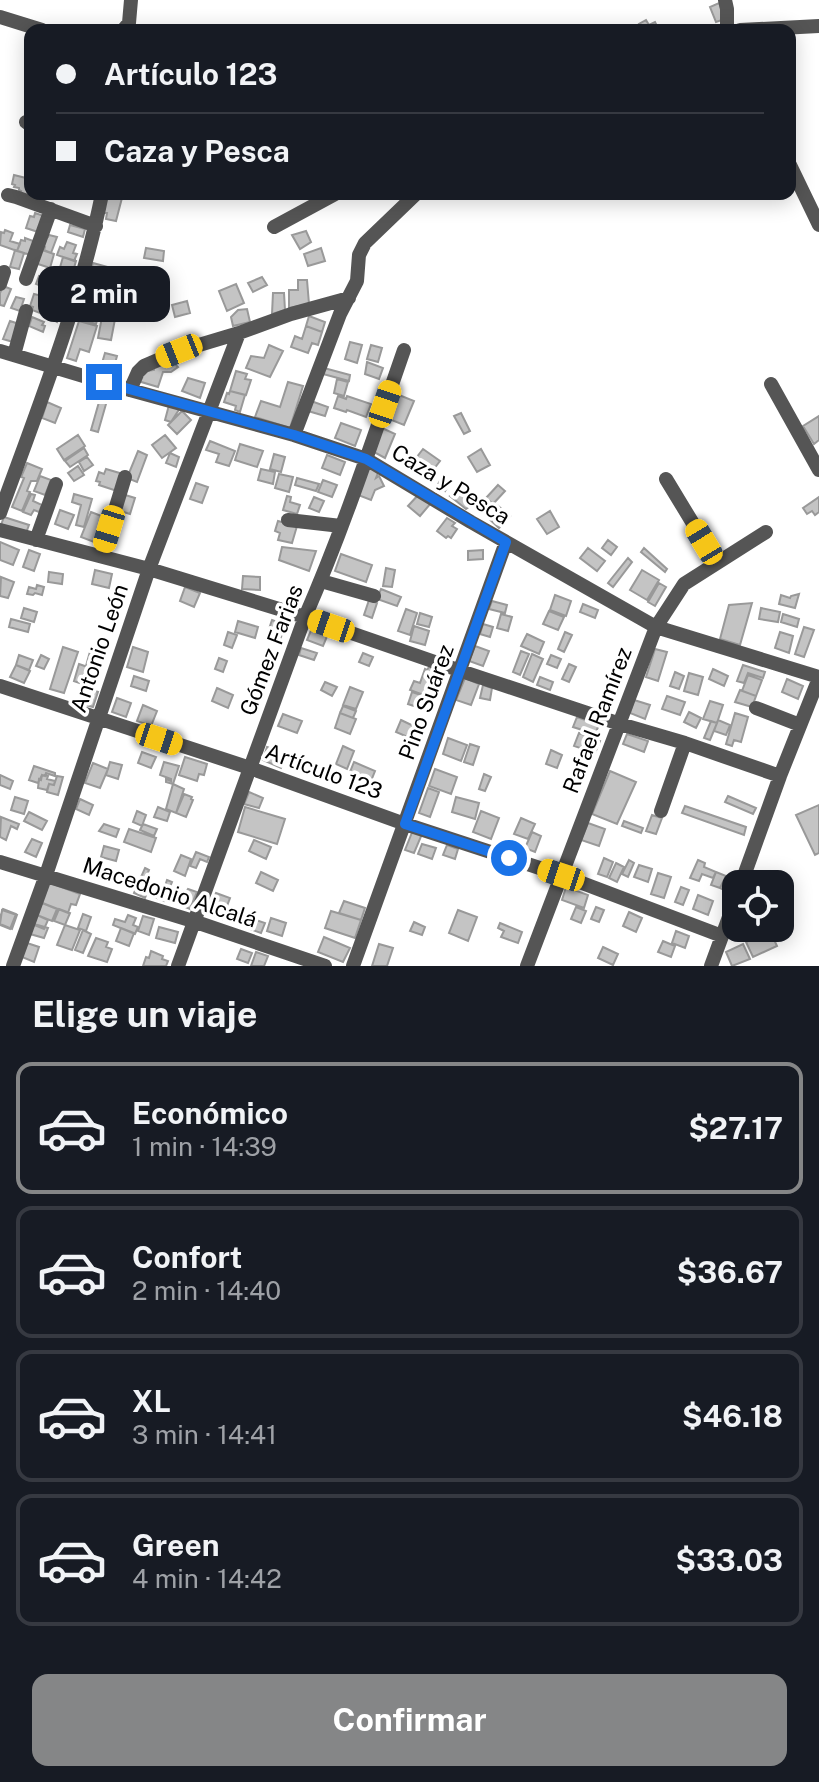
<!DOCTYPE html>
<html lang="es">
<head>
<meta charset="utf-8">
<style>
	:root { --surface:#171b24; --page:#20242c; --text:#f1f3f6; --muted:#9ea1a6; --line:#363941; --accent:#858687 }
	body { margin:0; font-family:"Public Sans",sans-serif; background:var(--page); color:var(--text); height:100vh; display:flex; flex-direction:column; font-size:30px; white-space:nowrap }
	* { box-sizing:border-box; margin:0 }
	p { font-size:26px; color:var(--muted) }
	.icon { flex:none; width:44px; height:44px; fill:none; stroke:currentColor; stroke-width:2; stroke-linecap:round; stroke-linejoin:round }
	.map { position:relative; height:966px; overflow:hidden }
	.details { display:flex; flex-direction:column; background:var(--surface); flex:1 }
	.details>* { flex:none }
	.top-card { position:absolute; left:24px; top:24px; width:772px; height:176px; border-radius:16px; box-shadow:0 4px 20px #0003; display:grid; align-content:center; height:176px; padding:0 32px; background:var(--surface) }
	.fabs { position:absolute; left:722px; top:870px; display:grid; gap:16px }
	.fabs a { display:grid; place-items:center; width:72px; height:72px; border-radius:16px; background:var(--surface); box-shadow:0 4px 20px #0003; font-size:40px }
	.end { position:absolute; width:36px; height:36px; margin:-18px; border:10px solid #1a73e8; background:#fff; box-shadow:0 0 0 4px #fff }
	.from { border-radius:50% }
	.bubble { position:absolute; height:56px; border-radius:16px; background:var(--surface); box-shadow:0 4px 20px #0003; font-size:26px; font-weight:700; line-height:56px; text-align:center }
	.car { position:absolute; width:24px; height:48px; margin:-24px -12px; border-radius:10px; box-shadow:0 0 6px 2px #0007; background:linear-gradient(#f5c518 24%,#345 0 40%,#f5c518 0 76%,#345 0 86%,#f5c518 0) }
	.top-card b { display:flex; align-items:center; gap:28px; height:76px; font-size:30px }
	.top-card b+b { border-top:2px solid var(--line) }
	.top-card i { width:20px; height:20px; background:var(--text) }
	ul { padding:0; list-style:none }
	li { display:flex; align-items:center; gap:24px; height:132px; margin:0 16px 12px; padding:0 16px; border:4px solid var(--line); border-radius:16px }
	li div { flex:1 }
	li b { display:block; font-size:30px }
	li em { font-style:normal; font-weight:700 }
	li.on { border-color:var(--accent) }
	li>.icon { width:72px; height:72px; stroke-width:1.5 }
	h2 { padding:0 32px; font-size:36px; line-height:96px }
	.button { display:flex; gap:16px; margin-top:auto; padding:16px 32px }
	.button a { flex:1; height:92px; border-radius:16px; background:var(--accent); color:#fff; font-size:32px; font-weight:700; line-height:92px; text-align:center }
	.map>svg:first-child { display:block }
	.building { fill:#c4c4c4; stroke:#999; stroke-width:2 }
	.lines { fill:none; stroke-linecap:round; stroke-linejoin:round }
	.minor { stroke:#555; stroke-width:14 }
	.route { stroke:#1a73e8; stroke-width:10 }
	.labels { text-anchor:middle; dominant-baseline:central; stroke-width:7; stroke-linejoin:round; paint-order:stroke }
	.street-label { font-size:22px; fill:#000; stroke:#fff }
</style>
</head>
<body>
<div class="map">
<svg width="819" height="966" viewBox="0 0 819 966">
	<rect width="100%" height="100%" fill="#fff"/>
	<path class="building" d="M719,3L725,19L716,22L710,7Z
		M646,20L649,25L655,22L659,30H642L639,24Z
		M14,175L30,179L28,189H30V194H34V197L20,193L21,191L19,190V188L14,187L15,185L12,184Z
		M105,194H123L116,221L106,219L107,213H104Z
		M35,213L44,216L38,232L26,228L30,216L34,217Z
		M70,225L85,229L83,237L68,232Z
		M5,230L13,233L10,241L20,244L17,251L0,245L1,232L4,233Z
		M306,231L311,242L300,249L292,235Z
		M49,235L57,237L51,253L44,250L45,247L43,246L45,237H48Z
		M25,238L36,242L31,255L17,251L21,240L25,241Z
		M67,242L76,245L73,253L77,254L74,261L57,255L60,247L64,249Z
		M146,248L164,251L163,261L144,258Z
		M321,248L325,261L308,266L304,254Z
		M39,249L54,254L50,268L35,263Z
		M15,250L24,253L19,269L10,267Z
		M63,257L76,261L72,275L59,271Z
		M93,263L111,268L109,274L98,271L95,281L88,279Z
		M39,276L55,282L52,290L36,284Z
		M262,277L267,285L253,292L248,283Z
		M298,280H307L309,304L289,308V290H298Z
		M89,281L105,286L102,297L86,292Z
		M55,282L70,288L66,299L53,294L54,290H52Z
		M236,284L244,303L227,311L219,291Z
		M3,286L11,289L4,306L0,305V293Z
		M273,293H284L285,310L272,314Z
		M34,294L46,297L40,313L32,310L33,307L30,306Z
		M85,294L103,299L96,324L78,319Z
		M58,296L66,299L61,311L43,304L46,297L56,301Z
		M16,297L24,299L20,311L11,308Z
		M187,301L190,313L175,317L172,305Z
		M49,306L61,311L57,322L46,315Z
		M247,309L250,322L233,326L231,317L238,310Z
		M309,316L325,322L322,332L306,326Z
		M32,317L44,322L42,325L45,326L43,332L29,326Z
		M102,317L115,319L111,340L98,338Z
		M10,321L19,324L13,342L3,339Z
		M79,321L97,326L89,352L80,349L76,361L67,358Z
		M306,326L322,332L318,345L312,343L308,353L291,347L295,336L302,339Z
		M350,342L362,345L357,363L345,359Z
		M269,345L283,351L270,377L246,368L251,356L264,358Z
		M371,345L382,348L378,362L367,359Z
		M105,353L117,356L114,367L102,363Z
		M170,359L178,367L171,372H163L158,387L138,381L142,372L154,370V366Z
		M367,362L383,368L379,379L365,374Z
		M324,368L350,375L349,381L323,374Z
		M236,371L247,374L245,379L251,380L246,395L230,391Z
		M188,378L205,383L200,398L182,391Z
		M337,379L348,382L344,396L334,393Z
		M288,382L303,386L290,428L255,417L261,401L280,407Z
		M103,388L110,390L98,432L91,430Z
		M230,391L245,395L240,412L235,410L236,406L224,402L227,393L229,394Z
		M394,393L414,401L404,425L389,419L394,406L390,404Z
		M338,396L346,399L347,396L371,404L366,417L347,410L346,412L334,408Z
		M311,401L328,407L325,416L308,411Z
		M47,402L61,408L55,423L42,418Z
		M169,405L180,408L171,422L165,420Z
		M182,411L191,420L177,434L168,425Z
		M461,413L470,431L464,434L454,416Z
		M819,416V440L814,444L803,426Z
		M341,423L361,430L355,446L335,438Z
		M382,428L395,434L385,458L374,452Z
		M78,435L85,446L64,460L57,449Z
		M165,435L176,448L162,458L152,445Z
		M210,441L235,451L229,466L216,462L219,454L206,450Z
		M240,444L263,451L257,467L235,460Z
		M84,448L88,455L70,467L65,461Z
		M423,449L440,461L430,474L413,462Z
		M481,449L490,465L477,472L468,457Z
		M138,451L147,455L137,482L127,478Z
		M170,453L179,457L176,467L166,463Z
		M274,454L285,457L281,472L270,469Z
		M327,455L345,462L340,475L322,468Z
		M87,457L93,465L84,471L79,462Z
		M27,463L42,469L37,481H31L27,491L30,492L22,511L12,507L24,478L21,477Z
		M78,466L84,475L74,481L68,473Z
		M369,467L379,470L376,478L379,476L384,486L375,490L371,500L358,495Z
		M106,469L123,474L117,491L99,485L100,482L96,481L99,472L104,474Z
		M261,469L275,472L273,484L258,480Z
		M279,474L293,477L289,492L275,488Z
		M40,476L51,480L45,495L34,491Z
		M443,476L451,481L445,491L437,486Z
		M297,478L319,484L316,491L295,485Z
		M323,480L337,485L332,497L318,492Z
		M196,483L208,487L202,503L190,499Z
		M465,485L478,500L466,509L450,496Z
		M498,485L505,491L493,504L486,498Z
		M420,493L431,503L420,516L408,506Z
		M31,494L35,495L33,501L42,505L39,512L34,510L31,515L23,512Z
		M74,494L92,499L84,527L76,525L81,505L72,502Z
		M122,494L135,498L130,514L117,510Z
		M287,496L291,497L290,502L300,505L297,514L283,510Z
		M314,497L324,501L319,512L309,508Z
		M819,497V512L815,515L812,511L807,514L803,508Z
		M497,505L510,516L499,528L486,516Z
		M60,510L74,515L68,529L55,524Z
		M550,511L559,527L547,534L537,519Z
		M91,512L104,517L94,542L81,537Z
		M4,517L29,525L26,533L1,525Z
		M447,518L455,523L452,526L457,529L451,538L448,536L446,538L437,531Z
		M278,521L297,526L292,543L278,540L280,533L275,531Z
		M608,540L617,547L611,555L602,548Z
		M0,542L19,550L13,565L0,560Z
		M282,547L316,551L309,571L279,560Z
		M588,548L605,561L597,571L580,558Z
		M644,548L667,569L665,572L641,552Z
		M29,550L40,554L34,571L23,567Z
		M483,550V559L468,560V551Z
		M341,554L372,565L366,582L335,571Z
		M628,558L632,562L613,587L608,583Z
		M386,568L395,570L392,587L383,586Z
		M95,570L112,574L109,588L92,584Z
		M642,570L659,580L647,600L630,590Z
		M49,572L63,574L62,584L48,582Z
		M243,576L260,577V590L242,589Z
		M1,577L14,582L8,598L0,596Z
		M659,583L666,587L655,606L648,602Z
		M37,585L44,587L42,595L35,593L33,595L27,594L29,587L36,589Z
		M185,587L200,593L194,607L180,601Z
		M381,589L401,597L397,606L377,599Z
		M799,594L795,608L779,604L781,595L790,598L791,596Z
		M555,595L571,601L566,616L550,610Z
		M369,600L377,603L372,618L364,615Z
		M492,601L507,605L505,613L489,609Z
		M752,603L740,645L720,639L729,605Z
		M583,604L598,610L595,618L580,612Z
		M24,608L37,612L34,622L21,618Z
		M761,608L780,612L778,622L759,619Z
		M406,609L417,613L410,635L398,631Z
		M549,611L564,617L558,630L543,624Z
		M420,613L432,617L429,627L417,624Z
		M501,614L512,617L508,631L497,628Z
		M783,614L799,619L797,627L781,622Z
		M11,619L30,624L28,632L9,627Z
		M272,620L285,625L279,643L266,638Z
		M238,621L258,627L255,638L235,632Z
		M483,624L493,627L490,637L480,634Z
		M414,626L429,631L425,645L410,641Z
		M804,627L814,630L804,657L795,654Z
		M312,628L328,634L323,646L307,640Z
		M228,632L237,635L232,648L224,645Z
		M565,632L572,635L564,652L558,649Z
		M780,632L793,636L789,653L775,648Z
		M527,634L544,642L539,654L521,646Z
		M475,646L489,651L483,666L469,661Z
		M63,647L78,652L64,693L50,689Z
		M133,647L148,652L143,672L127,667Z
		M91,648L100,651L96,668L86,666Z
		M301,648L317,653L314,660L299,655Z
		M655,649L667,652L658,681L646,677Z
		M521,651L529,654L520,675L513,672Z
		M363,653L373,657L369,666L359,662Z
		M532,654L543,659L533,682L523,677Z
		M19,655L33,660L29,670L16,665Z
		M41,655L49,659L44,669L36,666Z
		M551,655L561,659L557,668L547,664Z
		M219,658L227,661L223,672L215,669Z
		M79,664L99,671L94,688L74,681Z
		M569,664L576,667L569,682L562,679Z
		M16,665L30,671L24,683L10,677Z
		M743,665L765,672L763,678L748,673L744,683L737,681Z
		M429,667L435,669L433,674L440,676L432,698L410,690L414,681L420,683L425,669L427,670Z
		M713,669L728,676L724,686L709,679Z
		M675,672L684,676L679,689L670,686Z
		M689,673L703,677L698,695L684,691Z
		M748,675L762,680L756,696L742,691Z
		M134,676L149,681L146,691L131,686Z
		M540,677L553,682L550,690L537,685Z
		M465,678L479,684L471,705L456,700Z
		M787,679L803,686L798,699L782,692Z
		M325,682L337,687L332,696L321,690Z
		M483,685L492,688L490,700L480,698Z
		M83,687L98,692L93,707L78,703Z
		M350,687L363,692L356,709L343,705Z
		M217,688L233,695L228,708L212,701Z
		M740,690L756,696L752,707L735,702Z
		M412,692L433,699L429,711L408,704Z
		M667,696L685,702L680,715L662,709Z
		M117,698L131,703L126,717L112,712Z
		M634,700L650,705L645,719L630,713Z
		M710,701L723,705L717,723L703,719Z
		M143,705L157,711L151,726L137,721Z
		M343,706L356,711L353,718L340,713Z
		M689,712L701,718L696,728L684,722Z
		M340,713L356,719L350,734L335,728Z
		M735,713L748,717L741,742L734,740L732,746L726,744Z
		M283,714L302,721L297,733L278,726Z
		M577,717L599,725L595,734L573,727Z
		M401,720L422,730L417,741L396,732Z
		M718,720L730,725L726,735L714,731Z
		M711,721L717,723L710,740L704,738Z
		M579,733L600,741L595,753L574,746Z
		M627,734L648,741L644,752L623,744Z
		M448,738L467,745L461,761L443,754Z
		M470,744L479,747L473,765L464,762Z
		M343,746L354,751L347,769L336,764Z
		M267,747L287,754L281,768L263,760Z
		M551,750L562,755L557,768L546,764Z
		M142,752L156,757L151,768L138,763Z
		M185,757L207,764L204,775L199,774L197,781L179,775Z
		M110,762L122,765L118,779L106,775Z
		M164,762L179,766L173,784L166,782V779L171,781V779L160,775Z
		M354,762L375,771L371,781L350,772Z
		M93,763L108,769L100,788L85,783Z
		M34,766L55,773V776L46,773L45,776L42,775L38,783L29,780Z
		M435,769L457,777L451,794L429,786Z
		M610,771L636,782L617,824L592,814Z
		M484,774L491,777L485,791L479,789Z
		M0,775L13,781L10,789L0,785Z
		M42,775L48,776L47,779L55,781L54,785L49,784L47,790L38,788L39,779L41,780Z
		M57,776L63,777L58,795L47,792L49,784L54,785Z
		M173,784L184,789L176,813L166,809Z
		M428,788L439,792L430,817L419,813Z
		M249,792L263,798L259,808L244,804Z
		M184,794L192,797L191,799L193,800L186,817L176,813Z
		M728,796L756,808L753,814L725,802Z
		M15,797L28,801L24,814L11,810Z
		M456,797L479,803L475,819L452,812Z
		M80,799L93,805L89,815L76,809Z
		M819,805V853L815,855L796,815Z
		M685,806L746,827L744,835L682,813Z
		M158,807L170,812L167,821L154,817Z
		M245,807L285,819L277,844L238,832Z
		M137,811L146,815L142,826L133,822Z
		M481,811L499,818L491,839L473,832Z
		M29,812L47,821L42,830L24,821Z
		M652,815L662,818L656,834L646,831Z
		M1,817L19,824L17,829L11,826L6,840L0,837Z
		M521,818L535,824L528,839L514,834Z
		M624,821L643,828L641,833L622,826Z
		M588,823L605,829L599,846L581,840Z
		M104,824L119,829L116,837L99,831Z
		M143,824L157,829L154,836L140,830Z
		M129,829L156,838L151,852L124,842Z
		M413,830L422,834L414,853L405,850Z
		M532,832L541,836L535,852L525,848Z
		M32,839L42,843L36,857L25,852Z
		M254,840L271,847L266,859L249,851Z
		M422,844L436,848L432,859L418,854Z
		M447,845L458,849L455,859L443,855Z
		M104,846L119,850L116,861L101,857Z
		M196,852L209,857L207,862L200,859L196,868L190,866Z
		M181,855L191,859L185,876L174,871Z
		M604,858L613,862L607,877L598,874Z
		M629,860L634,863L628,877L622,874Z
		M698,860L705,863L704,867L716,872L713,878L702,874L699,881L690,878Z
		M616,863L624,867L617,882L609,878Z
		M639,865L652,869L648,882L634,877Z
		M145,868L149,870L144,882L150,885L145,898L134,893Z
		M261,872L278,880L273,891L256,883Z
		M716,872L726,876L720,888L711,885Z
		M658,873L671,877L664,898L651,894Z
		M726,876L734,879L728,892L720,888Z
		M167,880L172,882L164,901L152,896L156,886L164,889Z
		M48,882L80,894L76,905L71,904L68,913L40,902Z
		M566,887L588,895L584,908L562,900Z
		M681,887L689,890L683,905L675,902Z
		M188,889L197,892L190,909L180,905L183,898L180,896L183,891L186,892Z
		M216,893L230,898L222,919L208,914Z
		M698,895L713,901L708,915L693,909Z
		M344,901L365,908L361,920L339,913Z
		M42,903L57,909L52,921L37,915Z
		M576,907L586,911L581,923L571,919Z
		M596,907L604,910L599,922L591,919Z
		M3,909L16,914L10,929L0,925V917Z
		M59,909L70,913L65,925L54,921Z
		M2,910L17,915L12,929L0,924Z
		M458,910L477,917L468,941L449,933Z
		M331,911L361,920L355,938L325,928Z
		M629,912L642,918L636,932L623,926Z
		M83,914L91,917L86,931L78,928Z
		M37,915L48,920L44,929L34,925Z
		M128,915L136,918L133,925L138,927L135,934L113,925L115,919L125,922Z
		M143,916L154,919L149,935L138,931Z
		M271,918L286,923L282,936L267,931Z
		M253,919L265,923L261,933L250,929Z
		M414,922L425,927L422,935L410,931Z
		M500,923L522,932L518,943L501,937L504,931L498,928Z
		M34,924L48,928L44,938L30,934Z
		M65,925L80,930L72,950L57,945Z
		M159,927L178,932L175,943L156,938Z
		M121,928L134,933L129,946L116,941Z
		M83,930L91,934L83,953L75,950Z
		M676,931L689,936L685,948L672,943Z
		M770,931L777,946L753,957L746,942Z
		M324,937L350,948L343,962L318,952Z
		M96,938L108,942L106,947L112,949L107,962L88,956Z
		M663,941L675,946L671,957L658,952Z
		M27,943L39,947L34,962L22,957Z
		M379,944L393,948L387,966H372Z
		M743,944L750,959L732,966L726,952Z
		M603,947L618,954L613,965L598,958Z
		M241,949L252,953L248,963L237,959Z
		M151,951L163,956L162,959L168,961L166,966H143L146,957L149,958Z
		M256,952L268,956L264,966H251Z"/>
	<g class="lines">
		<path class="minor" d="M725,0L727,9V30
			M0,17L42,30
			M123,30L129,23L131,0
			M740,30L819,26
			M26,122L30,125
			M790,165L819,225
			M8,195L16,197L96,226
			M274,227L335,194
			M26,279L51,209
			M0,284L4,272
			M239,333L291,314L349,298
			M0,351L130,390L294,435L366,459L471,522L656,627L819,677
			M14,355L26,311
			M771,384L819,470
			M294,435L340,314L357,281L359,255L365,243L416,194
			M666,479L717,563
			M0,513C38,408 80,303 102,194
			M288,520L341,526
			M0,530L149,569L305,617L461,671L620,724L685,743L780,776
			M36,540L56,484
			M101,556L125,477
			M321,581L374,596
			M0,686L250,768L405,824L561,875L722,936
			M756,708L800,725
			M661,811L685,743
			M0,862L193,921L325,966
			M741,884L780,776L819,678
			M13,966L46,875L149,569L239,333L179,351L144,366L138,372L130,390
			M178,966L305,617C343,530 373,439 404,350
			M353,966L506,542
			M527,966L656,627L684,584L766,532
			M711,966L736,898"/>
	</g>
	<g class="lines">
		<path class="route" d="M104,382L294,435L366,459L506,542L405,824L509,858"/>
	</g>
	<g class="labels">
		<g class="street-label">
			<text transform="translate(451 484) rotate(31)">Caza y Pesca</text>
			<text transform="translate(99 648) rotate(-71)">Antonio León</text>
			<text transform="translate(271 650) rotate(-69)">Gómez Farias</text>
			<text transform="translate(426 702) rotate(-70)">Pino Suárez</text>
			<text transform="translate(597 720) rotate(-69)">Rafael Ramírez</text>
			<text transform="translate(324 771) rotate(20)">Artículo 123</text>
			<text transform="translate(170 892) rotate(18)">Macedonio Alcalá</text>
		</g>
	</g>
</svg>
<div class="fabs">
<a><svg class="icon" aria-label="locate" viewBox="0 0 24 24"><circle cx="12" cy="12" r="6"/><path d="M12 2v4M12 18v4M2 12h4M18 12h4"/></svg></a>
</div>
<i class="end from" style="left:509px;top:858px"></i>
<i class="end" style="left:104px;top:382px"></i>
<div class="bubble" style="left:38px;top:266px;width:132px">2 min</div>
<i class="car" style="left:179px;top:351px;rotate:248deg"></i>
<i class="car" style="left:385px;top:404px;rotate:19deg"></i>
<i class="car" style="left:109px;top:529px;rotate:197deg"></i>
<i class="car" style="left:704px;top:542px;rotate:329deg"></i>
<i class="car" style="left:331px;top:626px;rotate:289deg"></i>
<i class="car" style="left:159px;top:739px;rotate:108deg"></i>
<i class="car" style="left:561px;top:875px;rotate:288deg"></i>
<div class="top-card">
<b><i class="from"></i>Artículo 123</b>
<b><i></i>Caza y Pesca</b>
</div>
</div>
<section class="details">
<h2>Elige un viaje</h2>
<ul>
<li class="on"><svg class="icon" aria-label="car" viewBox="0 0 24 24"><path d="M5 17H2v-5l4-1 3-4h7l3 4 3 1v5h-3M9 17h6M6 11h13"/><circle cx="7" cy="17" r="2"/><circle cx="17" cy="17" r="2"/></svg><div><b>Económico</b><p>1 min · 14:39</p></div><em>$27.17</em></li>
<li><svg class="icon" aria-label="car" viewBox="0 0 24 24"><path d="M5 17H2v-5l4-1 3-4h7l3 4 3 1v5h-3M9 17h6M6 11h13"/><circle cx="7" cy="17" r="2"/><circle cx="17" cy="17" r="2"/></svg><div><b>Confort</b><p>2 min · 14:40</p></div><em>$36.67</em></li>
<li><svg class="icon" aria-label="car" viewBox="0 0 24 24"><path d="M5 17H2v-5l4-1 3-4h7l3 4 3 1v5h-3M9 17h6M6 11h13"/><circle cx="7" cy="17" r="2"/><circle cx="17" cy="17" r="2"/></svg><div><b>XL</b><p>3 min · 14:41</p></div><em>$46.18</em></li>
<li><svg class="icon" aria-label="car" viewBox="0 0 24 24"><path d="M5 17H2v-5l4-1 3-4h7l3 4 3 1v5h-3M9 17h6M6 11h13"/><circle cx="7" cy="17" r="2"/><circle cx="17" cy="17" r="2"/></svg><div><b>Green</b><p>4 min · 14:42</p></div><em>$33.03</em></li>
</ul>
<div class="button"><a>Confirmar</a></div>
</section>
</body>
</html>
